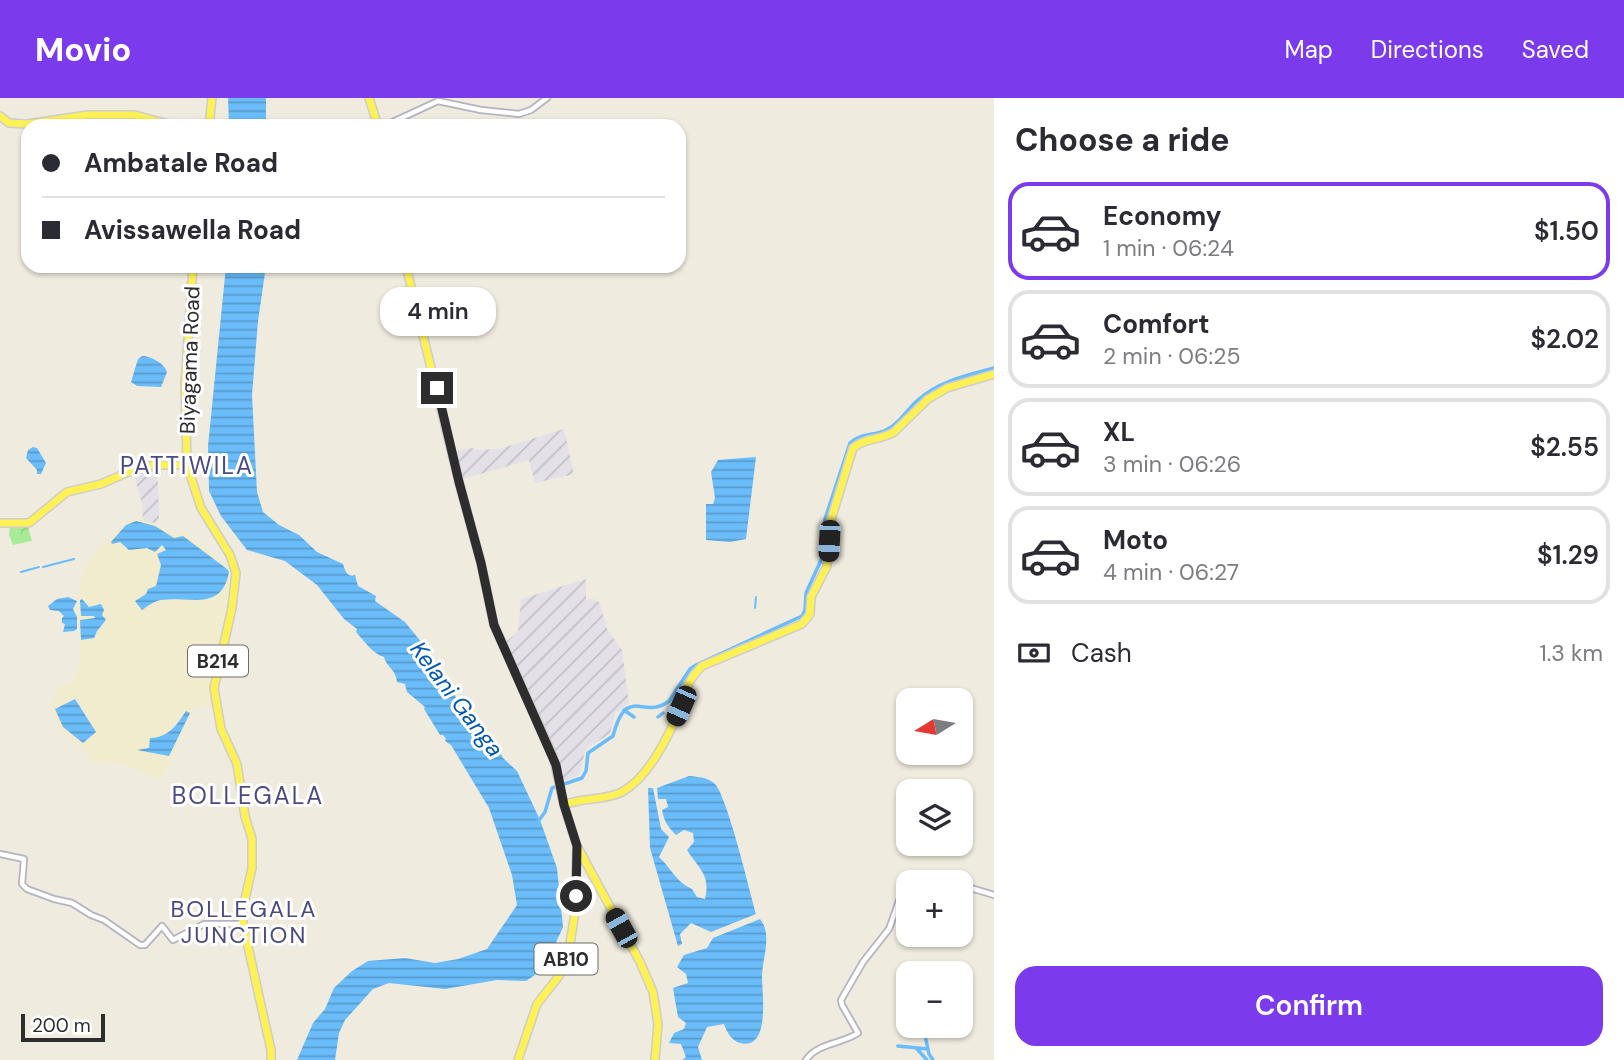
<!DOCTYPE html>
<html lang="en">
<head>
<meta charset="utf-8">
<style>
	:root { --surface:#fff; --page:#f2f2f3; --text:#2b2b33; --muted:#7c7c81; --line:#e1e1e2; --accent:#7c3aed }
	body { margin:0; font-family:"DM Sans",sans-serif; background:var(--page); color:var(--text); height:100vh; display:flex; flex-direction:column; font-size:26px; white-space:nowrap }
	* { box-sizing:border-box; margin:0 }
	p { font-size:23px; color:var(--muted) }
	.icon { flex:none; width:38px; height:38px; fill:none; stroke:currentColor; stroke-width:2; stroke-linecap:round; stroke-linejoin:round }
	.map { position:relative; flex:1; overflow:hidden }
	.drawer { display:flex; flex-direction:column; background:var(--surface); width:630px }
	.drawer>* { flex:none }
	.top-card { position:absolute; left:21px; top:21px; width:665px; height:154px; border-radius:21px; box-shadow:0 2px 5px #0004; display:grid; align-content:center; height:154px; padding:0 21px; background:var(--surface) }
	.needle { width:46px; rotate:259deg }
	.controls { position:absolute; left:896px; top:590px; display:grid; gap:14px }
	.controls a { display:grid; place-items:center; width:77px; height:77px; border-radius:14px; background:var(--surface); box-shadow:0 2px 5px #0004; font-size:35px }
	.scale { position:absolute; left:21px; bottom:18px; width:84px; box-sizing:border-box; padding-left:7px; border:4px solid #2d2d2d; border-top:0; font-size:19px; line-height:24px; white-space:nowrap; color:#2d2d2d; -webkit-text-stroke:5px #fff; paint-order:stroke }
	.end { position:absolute; width:32px; height:32px; margin:-16px; border:9px solid #2d2d2d; background:#fff; box-shadow:0 0 0 4px #fff }
	.from { border-radius:50% }
	.bubble { position:absolute; height:49px; border-radius:21px; background:var(--surface); box-shadow:0 2px 5px #0004; font-size:23px; font-weight:600; line-height:49px; text-align:center }
	.car { position:absolute; width:21px; height:42px; margin:-21px -10px; border-radius:9px; box-shadow:0 0 5px 2px #0007; background:linear-gradient(#222 24%,#8ab4d8 0 40%,#222 0 76%,#8ab4d8 0 86%,#222 0) }
	.top-card b { display:flex; align-items:center; gap:24px; height:66px; font-size:26px }
	.top-card b+b { border-top:2px solid var(--line) }
	.top-card i { width:18px; height:18px; background:var(--text) }
	ul { padding:0; list-style:none }
	li { display:flex; align-items:center; gap:21px; height:98px; margin:0 14px 10px; padding:0 7px; border:4px solid var(--line); border-radius:21px }
	li div { flex:1 }
	li b { display:block; font-size:26px }
	li em { font-style:normal; font-weight:600 }
	li.on { border-color:var(--accent) }
	li>.icon { width:63px; height:63px; stroke-width:1.5 }
	h2 { padding:0 21px; font-size:32px; line-height:84px }
	.pay { display:flex; align-items:center; gap:18px; height:77px; padding:0 21px; font-size:26px }
	.pay p { margin-inline-start:auto }
	.cta { display:flex; gap:14px; margin-top:auto; padding:14px 21px }
	.cta a { flex:1; height:80px; border-radius:21px; background:var(--accent); color:#fff; font-size:28px; font-weight:600; line-height:80px; text-align:center }
	header { display:flex; align-items:center; gap:42px; box-sizing:border-box; height:98px; padding:0 35px; background:var(--accent); color:#fff }
	header strong { font-size:33px }
	nav { display:flex; gap:38px; margin-inline-start:auto; font-size:24px }
	main { display:flex; flex:1; min-height:0 }
	.map>svg:first-child { display:block }
	.industrial { fill:url(#industrial-furrows) }
	.education { fill:#f2ecce }
	.park { fill:url(#park-crowns) }
	.water { fill:url(#water-rules) }
	.lines { fill:none; stroke-linecap:round; stroke-linejoin:round }
	.stream { stroke:#6abdfa; stroke-width:2 }
	.canal { stroke:#6abdfa; stroke-width:3.5 }
	.minor-casing { stroke:#b3b3c2; stroke-width:8 }
	.major-casing { stroke:#cdcdcd; stroke-width:10 }
	.minor { stroke:#fff; stroke-width:4.5 }
	.major { stroke:#fef156; stroke-width:7 }
	.route { stroke:#2d2d2d; stroke-width:9 }
	.labels { text-anchor:middle; dominant-baseline:central; stroke-width:6; stroke-linejoin:round; paint-order:stroke }
	.shield { fill:#fff; stroke:#6c6c6c; stroke-width:2 }
	.shield-label { font-size:19px; font-weight:bold; fill:#2d2d2d }
	.street-label { font-size:21px; fill:#2d2d2d; stroke:#fff }
	.water-label { font-size:23px; font-style:italic; fill:#0158ae; stroke:#fff }
	.neighbourhood-label { font-size:23px; letter-spacing:2px; fill:#494a83; stroke:#fff }
	.quarter-label { font-size:24px; letter-spacing:2px; fill:#494a83; stroke:#fff }
</style>
</head>
<body>
<header>
<strong>Movio</strong>
<nav><a>Map</a><a>Directions</a><a>Saved</a></nav>
</header>
<main>
<div class="map">
<svg width="994" height="962" viewBox="0 0 994 962">
	<defs>
		<pattern id="industrial-furrows" width="10" height="10" patternUnits="userSpaceOnUse" patternTransform="scale(1.75)"><rect width="10" height="10" fill="#e3e0e8"/><path d="M-1 1l2-2M0 10L10 0M9 11l2-2" fill="none" stroke="#c3c0c7"/></pattern>
		<pattern id="park-crowns" width="20" height="18" patternUnits="userSpaceOnUse" patternTransform="scale(1.75)"><rect width="20" height="18" fill="#a7eb97"/><path d="M2 6a3 3 0 1 1 6 0M12 15a3 3 0 1 1 6 0" fill="none" stroke="#90ca82"/></pattern>
		<pattern id="water-rules" width="6" height="5" patternUnits="userSpaceOnUse" patternTransform="scale(1.75)"><rect width="6" height="5" fill="#6abdfa"/><path d="M0 2.5h6" fill="none" stroke="#589acb"/></pattern>
	</defs>
	<rect width="100%" height="100%" fill="#f0ebdf"/>
	<path class="industrial" d="M564,331L574,376L535,385L529,362L462,381L454,353L472,350L477,352L499,351Z
		M153,371L155,372L158,385L159,420L155,425L143,422L142,405L134,377Z
		M586,481V502L593,501L600,505L607,531L622,552L629,606L615,615L610,636L588,649L585,654L579,677L562,684L551,645L504,545L518,534L521,501Z"/>
	<path class="education" d="M136,420L158,428L173,436L185,434L234,473L235,483L220,551L216,607L195,609L163,678L153,679L119,665L90,664L86,654L60,632L50,609L59,588L72,586L81,563L77,512L82,474L95,455L124,426Z"/>
	<path class="park" d="M10,429H28L32,443L13,447L9,437Z"/>
	<path class="water" d="M228,0H266V28H229Z
		M226,168H266L258,223L252,297L257,394L263,414L279,427L299,437L317,454L343,466C345,472 347,480 355,477L358,488L376,498L375,503L405,524L435,561L433,563L434,567L440,571V576L447,583L450,593H453L456,600L462,602L470,626L477,627L484,645L492,647L499,652L503,660L517,673L540,722L557,770L563,829L550,858L539,868L535,877L526,883L497,882L445,891L389,885L373,891L345,922L339,935L335,962H297L313,925L325,911L334,890L352,873L368,863L405,860L435,865L458,861L487,851L517,807L512,777L489,710L451,647L445,643L446,641L443,637H440L424,611L425,609L407,594L405,586L397,584C396,571 387,570 384,559C373,556 364,543 356,534L357,531L344,521L317,487L285,463L247,452L221,418L209,393L208,348Z
		M142,258C151,258 164,265 167,274L161,289L137,288L131,284L138,261Z
		M33,349L37,350L46,365L41,376H37V372L26,360L28,352Z
		M756,359L746,441L730,444L706,442V406H713L715,400L711,374L718,362Z
		M136,423L155,428L174,440L183,438L227,471L229,474C222,514 189,498 161,502C154,503 148,508 142,512L135,503L146,496L148,491L156,488L161,467L157,456L166,452L162,447L155,454L147,450L129,452L120,444L112,446L111,444L126,427Z
		M68,499L77,503L73,511L77,519V531L74,533L63,534L65,526L62,525V520L64,518L59,513L50,512L48,508L57,501Z
		M82,501L89,509L101,506L104,512L102,517L106,522L97,533L94,540L81,542L80,522L95,520L94,518H81L80,502Z
		M75,601L96,634L83,645L63,629L55,611Z
		M186,613L190,615L169,658L137,652L149,650L150,640C169,639 176,628 186,613Z
		M689,678C698,679 708,679 715,686C728,701 749,791 756,816L711,834L691,825L680,836L682,846L678,848L650,750L648,690H653L661,731L669,739L659,759C671,770 677,785 692,791L697,799L705,801C711,776 698,770 687,752L694,744L693,735L684,732L676,737C668,729 664,723 662,712L668,709L666,701H658L657,690Z
		M760,821C773,837 762,860 762,879C762,894 771,953 740,945C732,943 726,933 724,926L707,929L698,949L702,962H682L686,959L681,946L669,945L674,935L684,931L686,925L678,919L673,890L688,885L686,876L677,869L684,857L707,850L713,840Z"/>
	<g class="lines">
		<path class="stream" d="M43,469L74,461
			M21,474L39,469
			M755,510L756,499"/>
		<path class="canal" d="M624,612L634,619
			M658,619L663,615
			M537,725L545,714L552,690L582,680L586,673L588,655L613,638C627,585 643,623 669,603L690,571L696,567L802,518L805,512L806,495L822,460L825,421L850,345C861,335 873,338 886,332C899,327 907,311 918,302C939,283 968,277 994,270
			M904,924L908,925
			M923,928L929,956L933,962
			M898,948L928,951
			M917,951L927,962"/>
		<g class="minor-casing">
			<path id="minor" d="M384,28L438,3L481,12L519,16L531,12L547,0
				M0,756L24,761L22,786L27,791L54,801L72,805L91,817L104,822L140,847H145L162,828L173,842L204,826H243
				M909,784L927,779L950,784
				M961,787L994,797
				M806,962C817,945 842,946 858,935L842,907L841,902L863,864L889,831L901,797L908,785"/>
		</g>
		<g class="major-casing">
			<path id="major" d="M369,0L378,28
				M0,18L9,25L27,26L88,17H135L175,28
				M209,28L212,0
				M193,168L185,286L187,367L201,410L230,457L236,475L232,510L214,590L221,631L237,666L245,718L252,741V770L243,810V826L271,952V962
				M406,168L459,384L481,465L494,527L553,658L564,707L577,748L640,864L653,894L658,926L655,962
				M0,425H29L67,394L101,386L126,375L153,367H187
				M564,707C582,699 605,703 622,694C649,679 668,639 680,611C688,591 685,585 702,568L802,526L810,516L811,499L827,468L830,425L853,350C864,340 881,342 894,334L928,301L947,290L994,276
				M518,962L537,906L559,878L569,852L575,815L577,748"/>
		</g>
		<use href="#minor" class="minor"/>
		<use href="#major" class="major"/>
	</g>
	<g class="lines">
		<path class="route" d="M437,290L459,384L481,465L494,527L556,667L564,707L577,748L576,798"/>
	</g>
	<g class="labels">
		<g class="shield">
			<rect x="188" y="547.5" width="60" height="31" rx="5"/>
			<rect x="534.5" y="845.5" width="63" height="31" rx="5"/>
		</g>
		<g class="shield-label">
			<text x="218" y="563">B214</text>
			<text x="566" y="861">AB10</text>
		</g>
		<g class="street-label">
			<text transform="translate(190 262) rotate(-88)">Biyagama Road</text>
		</g>
		<g class="water-label">
			<text transform="translate(457 601) rotate(53)">Kelani Ganga</text>
		</g>
		<g class="neighbourhood-label">
			<text x="244" y="811">BOLLEGALA<tspan x="244" dy="26">JUNCTION</tspan></text>
		</g>
		<g class="quarter-label">
			<text x="187" y="367">PATTIWILA</text>
			<text x="248" y="697">BOLLEGALA</text>
		</g>
	</g>
</svg>
<div class="controls">
<a><svg class="needle" viewBox="-14 -14 28 28"><path d="M0-13l5 13h-10z" fill="#e53935"/><path d="M0 13l5-13h-10z" fill="#7c7c81"/></svg></a>
<a><svg class="icon" aria-label="layers" viewBox="0 0 24 24"><path d="M12 4l9 5-9 5-9-5zM3 14l9 5 9-5"/></svg></a>
<a>+</a>
<a>−</a>
</div>
<div class="scale">200 m</div>
<i class="end from" style="left:576px;top:798px"></i>
<i class="end" style="left:437px;top:290px"></i>
<div class="bubble" style="left:380px;top:189px;width:116px">4 min</div>
<i class="car" style="left:829px;top:443px;rotate:183deg"></i>
<i class="car" style="left:681px;top:608px;rotate:204deg"></i>
<i class="car" style="left:621px;top:830px;rotate:331deg"></i>
<div class="top-card">
<b><i class="from"></i>Ambatale Road</b>
<b><i></i>Avissawella Road</b>
</div>
</div>
<section class="drawer">
<h2>Choose a ride</h2>
<ul>
<li class="on"><svg class="icon" aria-label="car" viewBox="0 0 24 24"><path d="M5 17H2v-5l4-1 3-4h7l3 4 3 1v5h-3M9 17h6M6 11h13"/><circle cx="7" cy="17" r="2"/><circle cx="17" cy="17" r="2"/></svg><div><b>Economy</b><p>1 min · 06:24</p></div><em>$1.50</em></li>
<li><svg class="icon" aria-label="car" viewBox="0 0 24 24"><path d="M5 17H2v-5l4-1 3-4h7l3 4 3 1v5h-3M9 17h6M6 11h13"/><circle cx="7" cy="17" r="2"/><circle cx="17" cy="17" r="2"/></svg><div><b>Comfort</b><p>2 min · 06:25</p></div><em>$2.02</em></li>
<li><svg class="icon" aria-label="car" viewBox="0 0 24 24"><path d="M5 17H2v-5l4-1 3-4h7l3 4 3 1v5h-3M9 17h6M6 11h13"/><circle cx="7" cy="17" r="2"/><circle cx="17" cy="17" r="2"/></svg><div><b>XL</b><p>3 min · 06:26</p></div><em>$2.55</em></li>
<li><svg class="icon" aria-label="car" viewBox="0 0 24 24"><path d="M5 17H2v-5l4-1 3-4h7l3 4 3 1v5h-3M9 17h6M6 11h13"/><circle cx="7" cy="17" r="2"/><circle cx="17" cy="17" r="2"/></svg><div><b>Moto</b><p>4 min · 06:27</p></div><em>$1.29</em></li>
</ul>
<div class="pay"><svg class="icon" aria-label="cash" viewBox="0 0 24 24"><path d="M3 7h18v10H3z"/><circle cx="12" cy="12" r="2"/></svg>Cash<p>1.3 km</p></div>
<div class="cta"><a>Confirm</a></div>
</section>
</main>
</body>
</html>
